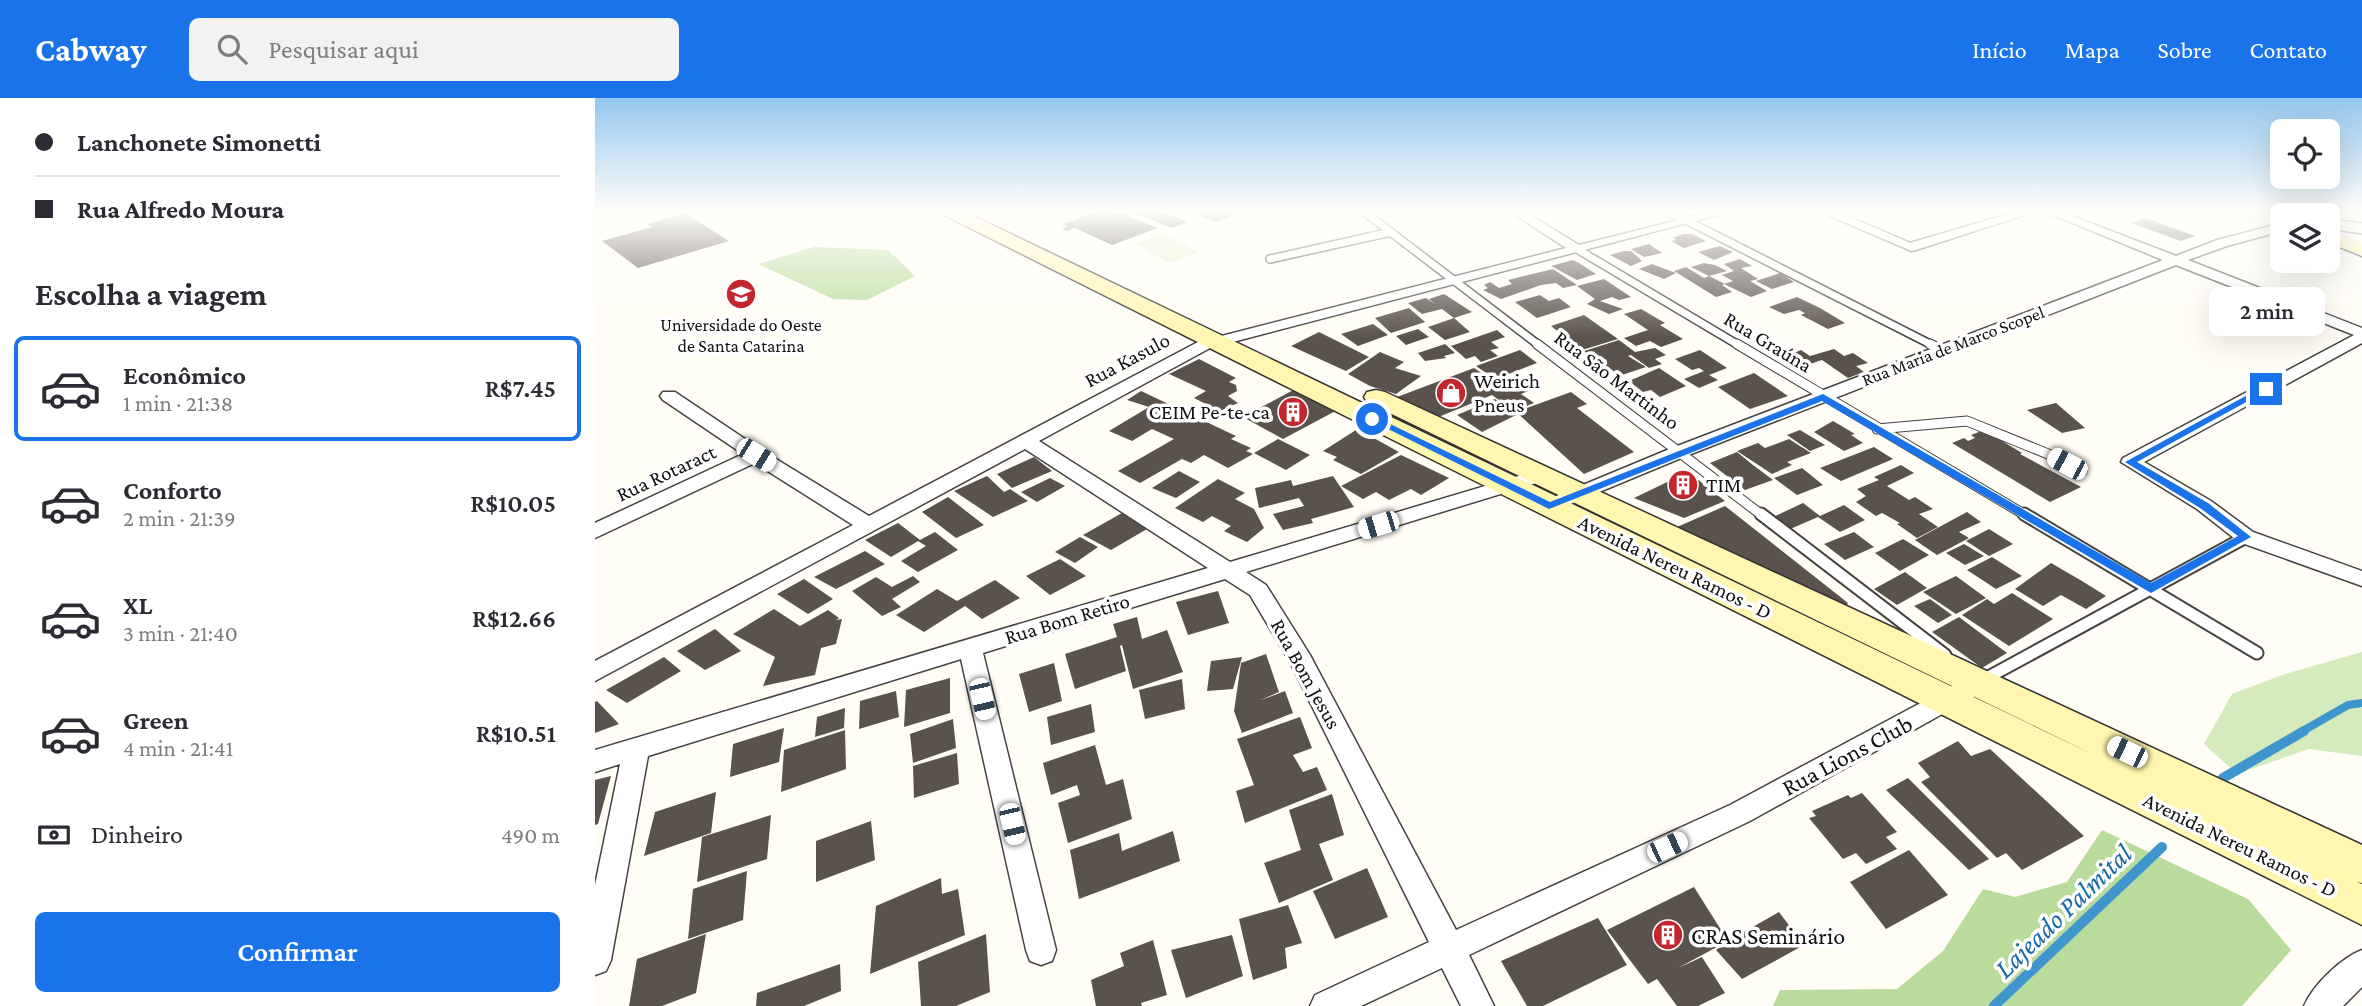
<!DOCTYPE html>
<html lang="pt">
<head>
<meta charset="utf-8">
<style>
	:root { --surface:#fff; --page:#f2f2f3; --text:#2b2b33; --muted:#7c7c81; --line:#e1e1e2; --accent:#1a73e8 }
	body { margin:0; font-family:"Crimson Pro",serif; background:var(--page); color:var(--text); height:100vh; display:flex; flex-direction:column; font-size:26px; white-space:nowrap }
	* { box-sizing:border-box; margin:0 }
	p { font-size:23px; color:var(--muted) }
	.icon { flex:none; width:38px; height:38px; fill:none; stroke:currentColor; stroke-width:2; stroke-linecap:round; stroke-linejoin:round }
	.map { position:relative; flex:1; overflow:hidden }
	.panel { display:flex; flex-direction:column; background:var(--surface); width:595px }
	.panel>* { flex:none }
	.banner { display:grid; align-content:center; height:154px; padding:0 35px; background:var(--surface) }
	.controls { position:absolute; left:1675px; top:21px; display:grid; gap:14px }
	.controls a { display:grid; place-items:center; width:70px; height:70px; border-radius:10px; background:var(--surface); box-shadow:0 7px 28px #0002; font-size:35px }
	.end { position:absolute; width:32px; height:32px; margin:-16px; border:9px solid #1a73e8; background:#fff; box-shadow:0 0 0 4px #fff }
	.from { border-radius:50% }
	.bubble { position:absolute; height:49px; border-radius:10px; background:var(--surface); box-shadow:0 7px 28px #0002; font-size:23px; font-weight:600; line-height:49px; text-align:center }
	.car { position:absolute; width:21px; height:42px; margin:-21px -10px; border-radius:9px; box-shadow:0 0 5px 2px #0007; background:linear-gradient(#fff 24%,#345 0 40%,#fff 0 76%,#345 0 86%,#fff 0) }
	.banner b { display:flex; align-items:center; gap:24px; height:66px; font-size:26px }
	.banner b+b { border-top:2px solid var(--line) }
	.banner i { width:18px; height:18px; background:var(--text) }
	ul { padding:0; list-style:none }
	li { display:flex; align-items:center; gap:21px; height:105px; margin:0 14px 10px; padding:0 21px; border:4px solid transparent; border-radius:10px }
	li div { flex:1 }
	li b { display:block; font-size:26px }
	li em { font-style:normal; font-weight:600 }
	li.selected { border-color:var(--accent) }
	li>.icon { width:63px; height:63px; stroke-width:1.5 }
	h2 { padding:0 35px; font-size:32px; line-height:84px }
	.pay { display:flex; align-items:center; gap:18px; height:77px; padding:0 35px; font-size:26px }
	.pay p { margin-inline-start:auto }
	.primary-button { display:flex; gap:14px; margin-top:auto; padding:14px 35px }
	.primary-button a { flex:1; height:80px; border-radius:10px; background:var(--accent); color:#fff; font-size:28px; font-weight:600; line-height:80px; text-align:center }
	header { display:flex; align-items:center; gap:42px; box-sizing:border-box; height:98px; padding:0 35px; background:var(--accent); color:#fff }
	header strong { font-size:33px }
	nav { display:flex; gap:38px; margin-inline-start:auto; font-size:24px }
	.search { width:490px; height:63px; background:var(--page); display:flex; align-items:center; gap:18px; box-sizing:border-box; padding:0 24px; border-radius:10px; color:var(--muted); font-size:26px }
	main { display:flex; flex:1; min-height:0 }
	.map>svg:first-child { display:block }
	.green { fill:#d5ebbd }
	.forest { fill:#b9dc9c }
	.pitch { fill:#e6f2cf }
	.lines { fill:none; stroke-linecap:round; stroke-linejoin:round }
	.stream-far1 { stroke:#3f96cf; stroke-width:8 }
	.stream { stroke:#3f96cf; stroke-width:10 }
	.building { fill:#5a524d }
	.lane-far2-casing { stroke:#444; stroke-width:10 }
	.lane-far1-casing { stroke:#444; stroke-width:11 }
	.lane-casing { stroke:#444; stroke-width:15 }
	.street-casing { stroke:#444; stroke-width:3 }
	.secondary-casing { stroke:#333; stroke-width:3 }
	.lane-far2 { stroke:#fff; stroke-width:7 }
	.lane-far1 { stroke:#fff; stroke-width:9 }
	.lane { stroke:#fff; stroke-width:11 }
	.street { fill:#fff; fill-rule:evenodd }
	.secondary { fill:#fff6b0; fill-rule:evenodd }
	.route { fill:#1a73e8 }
	.labels { text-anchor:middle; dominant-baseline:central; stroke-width:7; stroke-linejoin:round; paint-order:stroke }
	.far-poi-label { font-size:18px; fill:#111; stroke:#fff }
	.far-street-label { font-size:18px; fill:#111; stroke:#fff }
	.street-label { font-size:21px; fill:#111; stroke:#fff }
	.poi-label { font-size:21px; fill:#111; stroke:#fff; text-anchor:start }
	.near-street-label { font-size:24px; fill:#111; stroke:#fff }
	.near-poi-label { font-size:24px; fill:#111; stroke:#fff; text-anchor:start }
	.near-water-label { font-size:28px; font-style:italic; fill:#1768a6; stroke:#fff }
</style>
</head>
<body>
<header>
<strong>Cabway</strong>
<div class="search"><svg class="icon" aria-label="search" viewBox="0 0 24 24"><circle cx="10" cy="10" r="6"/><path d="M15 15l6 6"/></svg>Pesquisar aqui</div>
<nav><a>Início</a><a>Mapa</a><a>Sobre</a><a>Contato</a></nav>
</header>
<main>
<section class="panel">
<div class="banner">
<b><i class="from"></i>Lanchonete Simonetti</b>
<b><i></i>Rua Alfredo Moura</b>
</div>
<h2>Escolha a viagem</h2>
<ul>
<li class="selected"><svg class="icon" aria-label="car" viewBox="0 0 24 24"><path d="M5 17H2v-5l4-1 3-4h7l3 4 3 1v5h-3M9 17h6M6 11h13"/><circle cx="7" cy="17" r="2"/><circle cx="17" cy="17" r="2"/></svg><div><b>Econômico</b><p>1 min · 21:38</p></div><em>R$7.45</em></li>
<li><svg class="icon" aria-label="car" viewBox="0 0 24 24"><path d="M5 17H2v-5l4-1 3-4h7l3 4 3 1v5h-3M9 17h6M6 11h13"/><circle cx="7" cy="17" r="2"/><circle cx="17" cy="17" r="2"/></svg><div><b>Conforto</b><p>2 min · 21:39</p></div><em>R$10.05</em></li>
<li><svg class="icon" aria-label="car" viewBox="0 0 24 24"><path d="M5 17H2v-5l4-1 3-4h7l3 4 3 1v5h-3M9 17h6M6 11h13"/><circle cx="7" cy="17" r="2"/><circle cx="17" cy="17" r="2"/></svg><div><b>XL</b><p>3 min · 21:40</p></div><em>R$12.66</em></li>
<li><svg class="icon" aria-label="car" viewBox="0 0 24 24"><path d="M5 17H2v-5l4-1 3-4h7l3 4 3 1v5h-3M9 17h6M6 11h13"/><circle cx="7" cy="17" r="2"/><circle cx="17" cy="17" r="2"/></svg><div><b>Green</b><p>4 min · 21:41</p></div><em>R$10.51</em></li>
</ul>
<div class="pay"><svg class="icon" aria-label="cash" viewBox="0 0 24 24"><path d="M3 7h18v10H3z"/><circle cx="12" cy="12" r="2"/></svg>Dinheiro<p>490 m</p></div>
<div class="primary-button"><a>Confirmar</a></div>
</section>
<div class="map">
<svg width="1767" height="908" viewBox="0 0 1767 908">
	<rect width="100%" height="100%" fill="#fffdf5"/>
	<path class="green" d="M1767,554V658L1714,651L1642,676L1609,646L1637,596L1690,576Z"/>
	<path class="forest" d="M219,149L293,152L320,178L272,202L238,201L163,166Z
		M1507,732L1653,801L1696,852L1647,908H1178L1185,892L1302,891L1348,853L1388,791L1420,799L1472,784Z"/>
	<path class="pitch" d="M570,136L603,154L574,165L540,146Z"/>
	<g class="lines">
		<path class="stream-far1" d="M1706,634L1753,607L1767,605"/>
		<path class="stream" d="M1628,680L1709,633
			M1399,908L1567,749"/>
	</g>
	<path class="building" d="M505,113L527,115L565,113L593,124L576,130L540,115L533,118L563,130L517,147L480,130L472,133L467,131L473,128L467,126Z
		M592,113H630L641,117L621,124Z
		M90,115L134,143L43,170L7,143L57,129L52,126Z
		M1551,120L1600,138L1586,143L1536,125Z
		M1088,136H1097L1111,143L1089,150L1076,143L1082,142L1078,140Z
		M1054,146L1067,155L1049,159L1036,151Z
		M1125,148L1138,154L1119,162L1103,154Z
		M1029,153H1036L1047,163L1036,168L1015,157Z
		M1145,161L1157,168L1146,170L1163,181L1155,183L1172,193L1156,199L1129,186L1138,183L1127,177L1139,173L1129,166Z
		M978,162L984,165L1001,176L982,182L956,168Z
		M1109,165L1120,167L1132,173L1114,178L1096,169Z
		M1057,166L1081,175L1069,181L1044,171Z
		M1091,169L1109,180L1114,178L1130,186L1127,187L1137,194L1121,199L1079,173Z
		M958,171L982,187L968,190L961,185L946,187L906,201L888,192L893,190L889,187L895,184L904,190L917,186L913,182Z
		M1185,175L1199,184L1177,191L1161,183Z
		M1009,181L1036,199L1024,202L1017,199L1005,203L1028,211L1014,216L992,206L1000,201L982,188Z
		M849,196L877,214L859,220L847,211L827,216L813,205L831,200L840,206L834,201Z
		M945,197L954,203L964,200L976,209L942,220L920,204Z
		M1202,199L1225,210L1250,225L1233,231L1206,217L1210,215L1204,212L1189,216L1174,209Z
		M814,210L830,224L796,235L780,220Z
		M1046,211L1070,225L1065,227L1088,241L1066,249L1055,243L1041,248L1029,240L1053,232L1029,216Z
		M989,217L1023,241L987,252L956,228Z
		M859,220L875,234L850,242L833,229Z
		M778,226L793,237L763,248L746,236Z
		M823,231L834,239L811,247L801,238Z
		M902,232L910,239L896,244L904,250L895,252L903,258L886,264L880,258L871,261L856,248Z
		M724,234L774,259L751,273L696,248Z
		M1024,242L1040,254L1060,250L1071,257L1060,261L1067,266L1054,270L1036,257L1033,258L1051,269L1024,278L1016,271L1002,275L995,269L1005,266L989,253Z
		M850,246L860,255L849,258L851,260L830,263L823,255Z
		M1239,251L1249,258L1258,255L1273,265L1261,268L1269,274L1253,280L1227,262L1206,269L1190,259L1206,252L1215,258Z
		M925,252L942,265L900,281L881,268Z
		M1105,252L1132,270L1114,277L1123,282L1104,290L1089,281L1109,273L1104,270L1097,272L1080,261Z
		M785,254L809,264L800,270L826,278L801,296L775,288L753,276Z
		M604,261L641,280L634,284L641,287L642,293L633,298L643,305L625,313L599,300L611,293L574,276Z
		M879,270L910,291L935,281L945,288L926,296L939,305L919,313L897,297L841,320L802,299Z
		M1064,270L1091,288L1065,299L1056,292L1048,294L1034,283Z
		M1159,275L1193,298L1155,311L1123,289Z
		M706,288L748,309L688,341L648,319Z
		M546,293L641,338L636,341L656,350L651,353L658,356L633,370L609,357L596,365L587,361L545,385L523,373L579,341L557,331L537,343L514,333L554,309L532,302Z
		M976,294L992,306L982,310L1039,354L989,376L921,314Z
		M900,301L921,317L887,334L862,317Z
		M1461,305L1490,330L1467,335L1432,312Z
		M1238,323L1260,336L1256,337L1268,345L1249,353L1219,334Z
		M761,332L777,339L804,354L766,376L738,362L742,359L728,353Z
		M1205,332L1230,347L1215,353L1192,337Z
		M1389,332L1427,355L1425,356L1486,389L1455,404L1357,345L1369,340L1373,343L1380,340L1376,337Z
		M683,341L715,357L691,372L659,355Z
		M1194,341L1216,355L1192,364L1197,367L1177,376L1142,353L1163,345L1170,350Z
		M1279,349L1298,361L1246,383L1225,370Z
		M1142,354L1158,367L1178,382L1150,392L1115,365Z
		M806,357L854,380L826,397L816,391L794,402L781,394L768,401L746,388Z
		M439,359L457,373L417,390L402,376Z
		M1306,367L1319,375L1292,388L1314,402L1320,399L1338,411L1324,416L1343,429L1322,440L1302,426L1305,425L1287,415L1281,418L1261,404L1271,398L1262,391L1284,382L1279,379Z
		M1207,370L1228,387L1202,397L1179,380Z
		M584,373L605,384L581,400L557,390Z
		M1093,374L1130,403L1089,420L1039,400Z
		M392,378L409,394L415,391L433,403L398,419L359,393Z
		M738,378L759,409L716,421L718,425L688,432L678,416L709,408L704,400L664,410L660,390L696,382L698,388Z
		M455,380L470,388L442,404L426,394Z
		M623,381L650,395L640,401L659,411L669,430L652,444L629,433L636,428L617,418L608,424L580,410Z
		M353,399L389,427L361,440L327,414Z
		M1208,405L1225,418L1249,407L1270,422L1245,434L1223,419L1193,432L1176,420Z
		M1130,408L1253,505L1251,508L1082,429Z
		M1372,414L1386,424L1364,434L1374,440L1342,457L1320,442Z
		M527,415L552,431L516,452L488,437Z
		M303,425L325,442L296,459L270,442Z
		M1394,431L1418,446L1394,458L1371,443Z
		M340,434L363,452L323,474L306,463L331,448L323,443Z
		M1259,434L1279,449L1250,462L1229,446Z
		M485,439L503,449L480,465L460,454Z
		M1308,441L1334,457L1305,473L1280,455Z
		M1369,446L1389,458L1370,467L1351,455Z
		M270,453L290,466L241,491L219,479Z
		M1397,459L1427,478L1401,491L1372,472Z
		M465,461L491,478L455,497L431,478Z
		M1456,465L1487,483L1511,498L1491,511L1466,497L1448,508L1420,491Z
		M1310,474L1332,490L1302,507L1279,491Z
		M318,478L325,484L297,501L306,509L287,518L257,493L281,479L297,489Z
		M1361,478L1391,500L1361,516L1328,494Z
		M209,481L238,501L213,516L182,496Z
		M400,482L425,500L387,521L370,508L329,534L301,517L342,491L362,503Z
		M623,493L634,525L593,537L581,504Z
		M1417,495L1458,521L1414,548L1367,517L1392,501L1399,506Z
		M1335,501L1357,517L1343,525L1319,508Z
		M179,511L205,528L233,512L244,520L241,522L247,521L241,546L226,550L220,577L168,588L180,559L138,536Z
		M542,519L547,541L572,532L588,574L538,591L527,547L525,548L531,573L480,591L470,556L522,539L518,526Z
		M1364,519L1412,555L1387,570L1337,534Z
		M120,531L146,553L110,572L82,553Z
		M671,556L684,594L666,602L690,593L698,615L647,635L639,613L646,565Z
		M69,559L86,573L32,605L11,592Z
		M647,559L638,591L612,593L616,563Z
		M459,565L467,603L434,614L424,576Z
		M355,580V615L309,629L311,592Z
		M587,581L590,611L550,621L544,592Z
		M301,593L304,619L264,631L265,603Z
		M2,603L24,626L0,635V604Z
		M496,606L500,634L456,647L452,619Z
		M250,610L249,630L220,639L222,619Z
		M705,619L717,650L698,657L708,674L722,669L732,692L650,725L641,693L659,687L642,641Z
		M358,621L361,650L318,665L315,636Z
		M189,630L184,664L135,679L138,646Z
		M250,632L251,671L186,694L189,652Z
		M1363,643L1376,658L1395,651L1489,738L1427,772L1411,755L1402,760L1326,684L1335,679L1323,665Z
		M500,647L511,687L528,681L537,721L473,745L463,705L485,697L482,687L456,697L448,665Z
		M362,655L364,686L319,700L318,668Z
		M16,678L3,726L0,727V682Z
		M1313,680L1394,761L1374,772L1291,692Z
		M121,694L116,735L49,758L60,714Z
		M1267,695L1302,734L1291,739L1302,751L1271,766L1261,755L1248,761L1214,720L1221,718L1217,713L1253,697L1256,700Z
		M737,696L749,737L724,746L738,782L684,805L669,765L706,752L694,712Z
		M176,717L172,761L102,784L107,739Z
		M276,723L280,762L221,784V743Z
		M578,733L585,763L484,801L475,752L524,735L527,753Z
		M1314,752L1353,797L1291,831L1255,784Z
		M772,770L793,819L740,841L718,793Z
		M152,773L148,822L93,841L98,791Z
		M346,780L347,796L363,791L370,837L275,876L281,808Z
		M1099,789L1133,843L1184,814L1209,847L1147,881L1121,852L1133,843L1083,870L1107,859L1130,895L1103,908H1082L1062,881L1053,886L1012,832Z
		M693,807L707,845L690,850L692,870L658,882L644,821Z
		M1003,820L1032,867L948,908H932L906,863Z
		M111,836L101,895L67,908H34L42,861Z
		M391,836L395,894L361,908H326L323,864Z
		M637,837L648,878L591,900L576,852Z
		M558,842L572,897L546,905L547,908H501L496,882L529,868L525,855Z
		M245,866L246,893L209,908H161L162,895Z"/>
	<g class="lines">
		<g class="lane-far2-casing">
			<path id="lane-far2" d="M768,113L945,248
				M1073,113L1339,248
				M1232,113L1316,149
				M982,151L1145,248
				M675,161L796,134"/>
		</g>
		<g class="lane-far1-casing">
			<path id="lane-far1" d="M942,246L1168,418
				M1142,246L1432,418
				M1335,246L1347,252
				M1282,331L1372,323L1458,358L1487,373"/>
		</g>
		<g class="lane-casing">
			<path id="lane" d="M1166,416L1350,557
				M1429,416L1662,555
				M1388,582L1651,439"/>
		</g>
		<g class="street-casing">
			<path id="street" d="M914,113H928L984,147L1119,113H1138L615,250L444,343L635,464L937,374H951L954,378L951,382L651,474L671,487L715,557L861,832L1135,707L1376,578L1385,575L1394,578L1397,584L1394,590L1155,723L874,857L899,908H866L847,870L766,908H715L720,897L834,844L696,566L655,497L630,481L388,555L461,852L457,863L446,867L435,863L431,852L366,561L53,658L16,862L11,873L0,877V787L25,666L0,674V652L613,470L430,351L0,583V563L258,427L160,365L0,440V425L148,356L68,302L65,298L68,294H80L168,353L274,418L603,244L971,150Z
				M1424,113H1442L1321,152L1316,153L1309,149L1311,146Z
				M1448,113H1464L1581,158L1622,142L1687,125V133L1632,148L1593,162L1767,230V245L1549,364L1616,403L1658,434L1767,473V488L1644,444L1602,411L1526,364L1528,360L1759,237L1581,167L1091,358L961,412H947L944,408L947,404L1077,350L1568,162Z
				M1714,113H1743L1767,116V124L1720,117Z
				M1732,132L1767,137V145L1732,140Z
				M1767,852V889L1748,908H1709C1718,887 1746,860 1767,852Z"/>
		</g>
		<g class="secondary-casing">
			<path id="secondary" d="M346,113H368L1497,656L772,304L769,299L772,294L781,292L790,294L1767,747V785L1762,784L1767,786V827L349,117Z
				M1732,132L1767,145V158L1732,144Z"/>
		</g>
		<use href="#lane-far2" class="lane-far2"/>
		<use href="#lane-far1" class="lane-far1"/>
		<use href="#lane" class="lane"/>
		<use href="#street" class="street"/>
		<use href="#secondary" class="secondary"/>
	</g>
	<linearGradient id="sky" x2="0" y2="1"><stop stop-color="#95c6ee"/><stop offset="0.47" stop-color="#fffefa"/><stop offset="1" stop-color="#fffefa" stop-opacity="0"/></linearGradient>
	<rect width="1767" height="240" fill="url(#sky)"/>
	<path class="route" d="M1667,289L1675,291L1542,364L1613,405L1656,439L1556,495L1227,303L954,411L773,321L781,319L955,404L1228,296L1556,485L1643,438L1605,410L1530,364Z"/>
	<defs>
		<g id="university-disc" transform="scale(1.575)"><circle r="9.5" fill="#c4262e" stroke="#fff"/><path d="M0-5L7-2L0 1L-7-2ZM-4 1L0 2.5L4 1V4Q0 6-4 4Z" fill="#fff"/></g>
		<g id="shop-disc" transform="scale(1.575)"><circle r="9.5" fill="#c4262e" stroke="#fff"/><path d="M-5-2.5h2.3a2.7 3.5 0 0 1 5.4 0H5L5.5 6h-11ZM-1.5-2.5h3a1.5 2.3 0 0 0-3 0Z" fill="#fff"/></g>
		<g id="building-disc" transform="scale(1.575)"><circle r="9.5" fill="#c4262e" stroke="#fff"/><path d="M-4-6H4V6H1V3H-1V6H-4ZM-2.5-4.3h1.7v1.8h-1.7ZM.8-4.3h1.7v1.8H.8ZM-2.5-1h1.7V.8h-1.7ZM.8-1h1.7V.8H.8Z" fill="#fff"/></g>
	</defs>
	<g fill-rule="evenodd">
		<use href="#university-disc" x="146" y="196"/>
		<use href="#shop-disc" x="856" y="295"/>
		<use href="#building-disc" x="698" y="314"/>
		<use href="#building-disc" x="1088" y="387"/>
		<use href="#building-disc" x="1073" y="837"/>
	</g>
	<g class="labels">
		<g class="far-poi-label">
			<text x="146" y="227">Universidade do Oeste<tspan x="146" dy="21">de Santa Catarina</tspan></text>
		</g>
		<g class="far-street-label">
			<text transform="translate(1358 248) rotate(-21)">Rua Maria de Marco Scopel</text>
		</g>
		<g class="street-label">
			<text transform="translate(1173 244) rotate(31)">Rua Graúna</text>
			<text transform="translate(532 262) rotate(-28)">Rua Kasulo</text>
			<text transform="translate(1022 282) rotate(37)">Rua São Martinho</text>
			<text transform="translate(71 375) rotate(-25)">Rua Rotaract</text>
			<text transform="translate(1080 469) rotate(26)">Avenida Nereu Ramos - D</text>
			<text transform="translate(472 521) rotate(-17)">Rua Bom Retiro</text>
			<text transform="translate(711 576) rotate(61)">Rua Bom Jesus</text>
			<text transform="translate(1645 747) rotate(26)">Avenida Nereu Ramos - D</text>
		</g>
		<g class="poi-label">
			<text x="879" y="283">Weirich<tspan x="879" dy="24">Pneus</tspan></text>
			<text x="675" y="314" text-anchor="end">CEIM Pe-te-ca</text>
			<text x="1111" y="387">TIM</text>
		</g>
		<g class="near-street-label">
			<text transform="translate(1252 657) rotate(-28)">Rua Lions Club</text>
		</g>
		<g class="near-poi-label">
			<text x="1096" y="837">CRAS Seminário</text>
		</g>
		<g class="near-water-label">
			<text transform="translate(1468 813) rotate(-44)">Lajeado Palmital</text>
		</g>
	</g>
</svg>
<div class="controls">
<a><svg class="icon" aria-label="locate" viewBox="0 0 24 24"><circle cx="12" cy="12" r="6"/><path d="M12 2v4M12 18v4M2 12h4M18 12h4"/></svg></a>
<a><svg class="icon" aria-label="layers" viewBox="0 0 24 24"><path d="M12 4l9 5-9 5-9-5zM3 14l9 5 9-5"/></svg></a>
</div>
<i class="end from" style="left:777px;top:321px"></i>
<i class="end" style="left:1671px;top:291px"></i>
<div class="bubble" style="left:1614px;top:189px;width:116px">2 min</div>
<i class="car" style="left:161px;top:357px;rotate:122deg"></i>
<i class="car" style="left:1472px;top:366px;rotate:298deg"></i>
<i class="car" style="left:783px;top:427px;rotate:253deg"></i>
<i class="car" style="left:387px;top:601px;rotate:167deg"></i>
<i class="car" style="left:1532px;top:654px;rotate:296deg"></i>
<i class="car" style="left:417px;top:726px;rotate:167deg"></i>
<i class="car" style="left:1072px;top:749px;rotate:65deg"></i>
</div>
</main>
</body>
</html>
